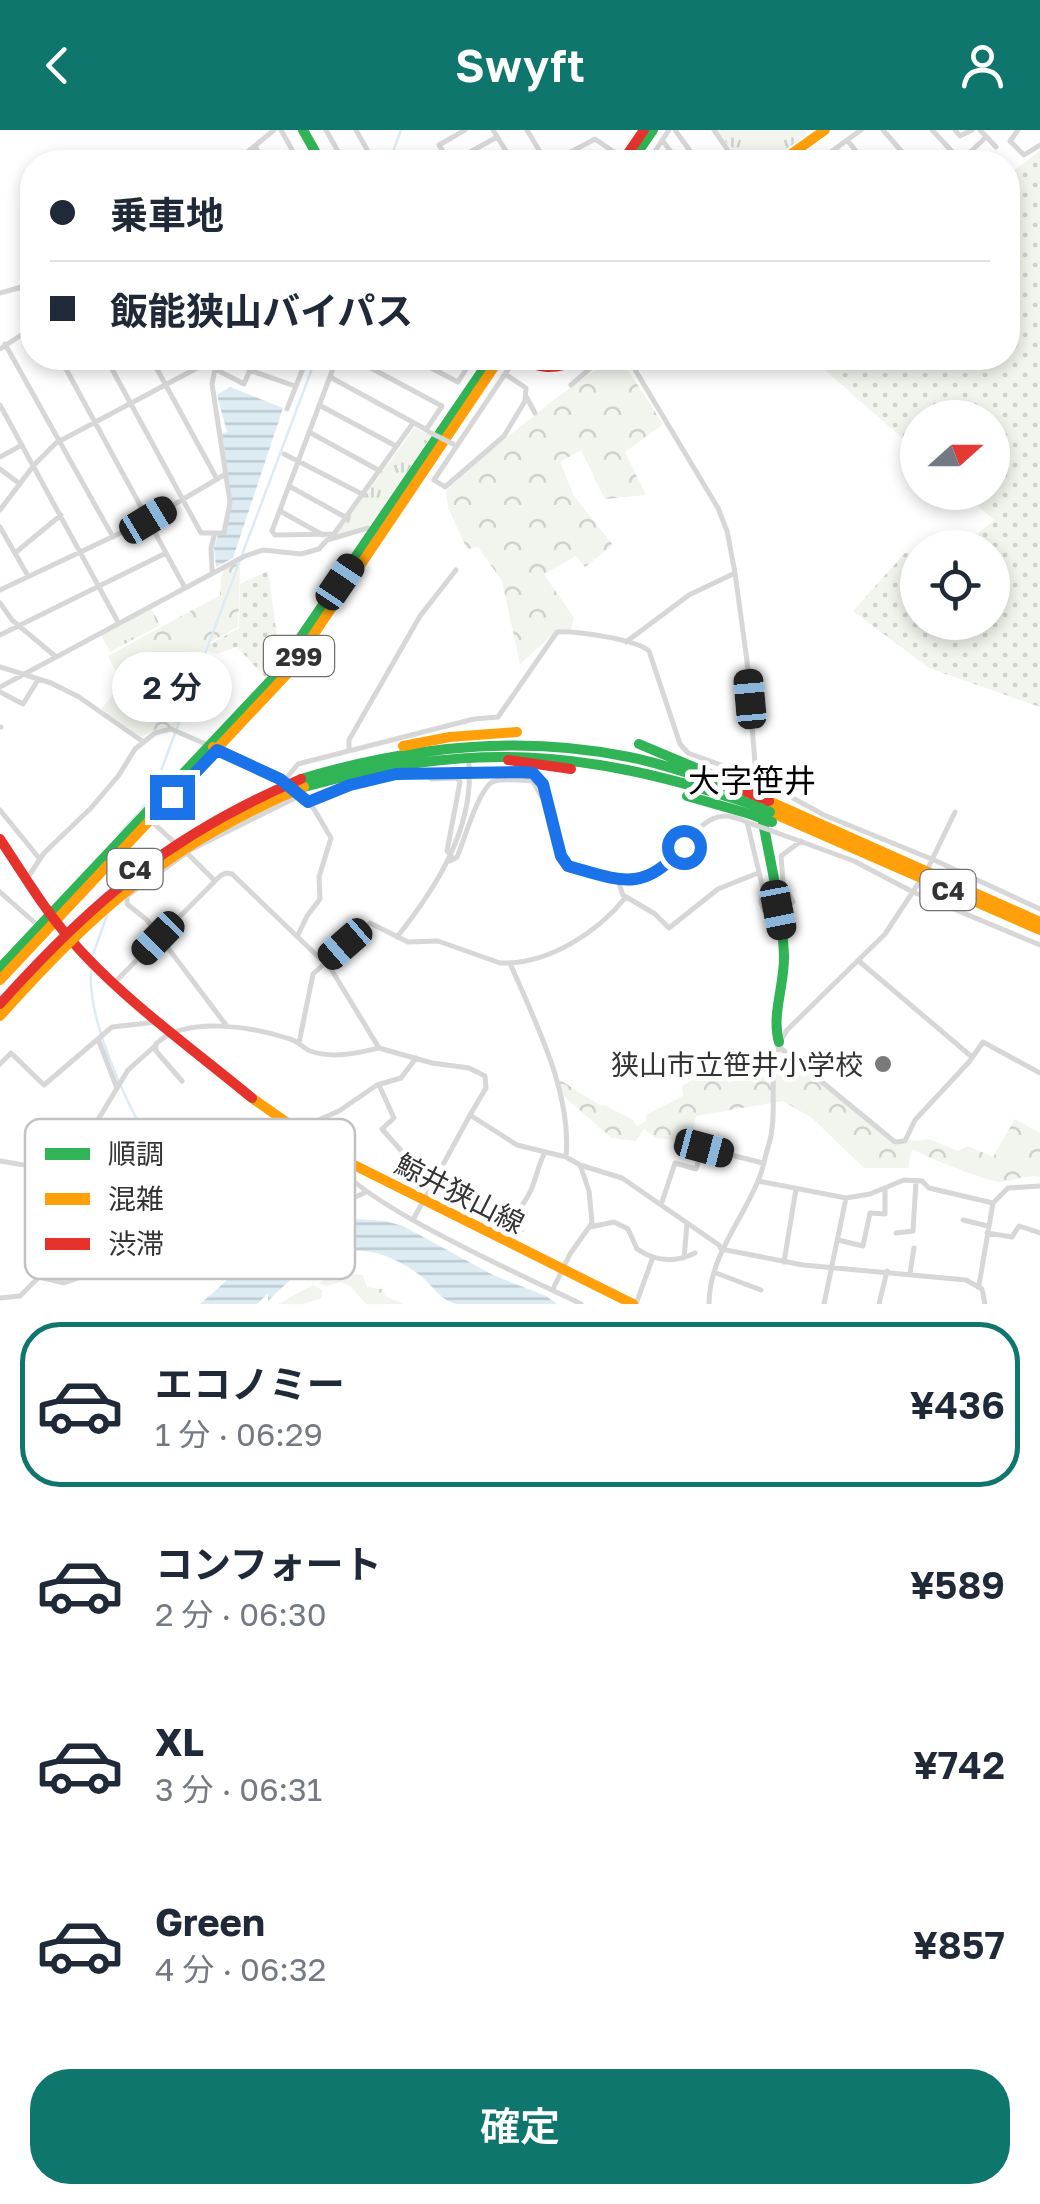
<!DOCTYPE html>
<html lang="ja">
<head>
<meta charset="utf-8">
<style>
	:root { --surface:#fff; --page:#f2f2f3; --text:#1f2937; --muted:#747a83; --line:#e0e1e3; --accent:#0f766e }
	body { margin:0; font-family:"Golos Text","Noto Sans JP",sans-serif; background:var(--page); color:var(--text); height:100vh; display:flex; flex-direction:column; font-size:38px; white-space:nowrap }
	* { box-sizing:border-box; margin:0 }
	p { font-size:32px; color:var(--muted) }
	.icon { flex:none; width:55px; height:55px; fill:none; stroke:currentColor; stroke-width:2; stroke-linecap:round; stroke-linejoin:round }
	.map { position:relative; height:1174px; overflow:hidden }
	.side { display:flex; flex-direction:column; background:var(--surface); flex:1 }
	.side>* { flex:none }
	.hud { position:absolute; left:20px; top:20px; width:1000px; height:220px; border-radius:40px; box-shadow:0 5px 15px #0003; display:grid; align-content:center; height:220px; padding:0 30px; background:var(--surface) }
	.needle { width:65px; rotate:69deg }
	.controls { position:absolute; left:900px; top:270px; display:grid; gap:20px }
	.controls a { display:grid; place-items:center; width:110px; height:110px; border-radius:50%; background:var(--surface); box-shadow:0 5px 15px #0003; font-size:50px }
	.end { position:absolute; width:45px; height:45px; margin:-22px; border:12px solid #1a73e8; background:#fff; box-shadow:0 0 0 5px #fff }
	.from { border-radius:50% }
	.bubble { position:absolute; height:70px; border-radius:35px; background:var(--surface); box-shadow:0 5px 15px #0003; font-size:32px; font-weight:600; line-height:70px; text-align:center }
	.car { position:absolute; width:30px; height:60px; margin:-30px -15px; border-radius:12px; box-shadow:0 0 8px 2px #0007; background:linear-gradient(#222 24%,#8ab4d8 0 40%,#222 0 76%,#8ab4d8 0 86%,#222 0) }
	.hud b { display:flex; align-items:center; gap:35px; height:95px; font-size:38px }
	.hud b+b { border-top:2px solid var(--line) }
	.hud i { width:25px; height:25px; background:var(--text) }
	ul { padding:18px 0 0; list-style:none }
	li { display:flex; align-items:center; gap:30px; height:165px; margin:0 20px 15px; padding:0 10px; border:5px solid transparent; border-radius:40px }
	li div { flex:1 }
	li b { display:block; font-size:38px }
	li em { font-style:normal; font-weight:600 }
	li.on { border-color:var(--accent) }
	li>.icon { width:90px; height:90px; stroke-width:1.5 }
	.action { display:flex; gap:20px; margin-top:auto; padding:20px 30px }
	.action a { flex:1; height:115px; border-radius:40px; background:var(--accent); color:#fff; font-size:40px; font-weight:600; line-height:115px; text-align:center }
	header { display:flex; justify-content:space-between; align-items:center; height:130px; padding:0 30px; background:var(--accent); color:#fff; font-size:45px; font-weight:600 }
	.map>svg:first-child { display:block }
	.grass { fill:url(#grass-dots) }
	.forest { fill:url(#forest-crowns) }
	.park { fill:url(#park-tufts) }
	.water { fill:url(#water-rules) }
	.lines { fill:none; stroke-linecap:round; stroke-linejoin:round }
	.stream { stroke:#ddebf3; stroke-width:2.5 }
	.street { stroke:#d7d7d7; stroke-width:5 }
	.fast { stroke:#30b455; stroke-width:10 }
	.slow { stroke:#ff9f0a; stroke-width:10 }
	.jam { stroke:#e5322d; stroke-width:10 }
	.street-bridge { stroke:#d7d7d7; stroke-width:5 }
	.fast-bridge { stroke:#30b455; stroke-width:10 }
	.slow-bridge { stroke:#ff9f0a; stroke-width:10 }
	.jam-bridge { stroke:#e5322d; stroke-width:10 }
	.route { stroke:#1a73e8; stroke-width:12 }
	.poi-dot { fill:#7a7a7a; stroke:#fff; stroke-width:4 }
	.labels { text-anchor:middle; dominant-baseline:central; stroke-width:10; stroke-linejoin:round; paint-order:stroke }
	.shield { fill:#fff; stroke:#707070; stroke-width:2.5 }
	.shield-label { font-size:25px; font-weight:bold; fill:#333 }
	.poi-label { font-size:28px; fill:#333; stroke:#fff; text-anchor:end }
	.street-label { font-size:28px; fill:#333; stroke:#fff }
	.quarter-label { font-size:32px; fill:#000; stroke:#fff }
	.key { fill:#fff; stroke:#c2c2c2; stroke-width:2.5 }
	.key-label { font-size:28px; fill:#333 }
</style>
</head>
<body>
<header><svg class="icon" aria-label="back" viewBox="0 0 24 24"><path d="M15 5l-7 7 7 7"/></svg>Swyft<svg class="icon" aria-label="person" viewBox="0 0 24 24"><circle cx="12" cy="8" r="4"/><path d="M4 21q1-7 8-7t8 7"/></svg></header>
<div class="map">
<svg width="1040" height="1174" viewBox="0 0 1040 1174">
	<defs>
		<pattern id="grass-dots" width="8" height="8" patternUnits="userSpaceOnUse" patternTransform="scale(2.5)"><rect width="8" height="8" fill="#f1f5ed"/><path d="M2 2h.1M6 6h.1" fill="none" stroke="#cfd2cc" stroke-width="1.8" stroke-linecap="round"/></pattern>
		<pattern id="forest-crowns" width="20" height="18" patternUnits="userSpaceOnUse" patternTransform="scale(2.5)"><rect width="20" height="18" fill="#f1f5ed"/><path d="M2 6a3 3 0 1 1 6 0M12 15a3 3 0 1 1 6 0" fill="none" stroke="#cfd2cc"/></pattern>
		<pattern id="park-tufts" width="24" height="20" patternUnits="userSpaceOnUse" patternTransform="scale(2.5)"><rect width="24" height="20" fill="#f1f5ed"/><path d="M3 7l-1-3M5 7V3M7 7l1-3M15 17l-1-3M17 17v-4M19 17l1-3" fill="none" stroke="#cfd2cc"/></pattern>
		<pattern id="water-rules" width="6" height="5" patternUnits="userSpaceOnUse" patternTransform="scale(2.5)"><rect width="6" height="5" fill="#ddebf3"/><path d="M0 2.5h6" fill="none" stroke="#becad1"/></pattern>
	</defs>
	<rect width="100%" height="100%" fill="#fff"/>
	<path class="grass" d="M1040,21V577L929,538L853,481L905,423L917,424L918,492H992V418L962,417L994,390L964,363L992,362V288H918L917,321L811,228H1008V45Z
		M268,441L280,529L265,547L237,517L216,524L207,521L210,514L239,498L240,454Z"/>
	<path class="forest" d="M620,228L663,294L625,322L646,365L605,369L581,320L560,332L574,366L613,415L585,437L576,426L544,444L574,488L571,499L556,501L520,534L502,451L478,417L467,419L448,378L446,361L481,328L555,269L595,240Z
		M235,432L240,438L238,497L207,514L185,572L193,580V586L188,592L179,590L176,597L157,599L141,607L101,579L126,549L114,538L108,526L220,465C222,448 218,440 235,432Z
		M780,921L897,1011L904,1008L916,1011L929,1009L958,1021L968,1016L993,1027L1015,989L1040,1003V1047C1026,1044 1015,1051 1001,1052C987,1052 927,1027 912,1019L908,1038H864L812,988L783,971L696,986L690,1012L655,1008L644,999L636,1011L612,1008L561,964L560,950L601,976L603,974L633,990L637,996L646,991L647,984L683,966L682,956L733,926L780,945Z
		M338,1142L363,1145L367,1157L382,1159L385,1166L404,1174H366L350,1156L341,1152L326,1156L318,1153Z
		M313,1155L322,1160V1168L303,1174H278Z"/>
	<path class="park" d="M717,0H804L807,4L769,32H741Z
		M415,297L431,306L372,394L336,405Z
		M151,478L160,495L110,522L101,505Z"/>
	<path class="water" d="M230,257L283,278L233,428L216,437L214,418L218,405L226,404L232,371L222,303L227,302L217,265Z
		M325,1087L385,1091L403,1096L493,1145L546,1166L557,1174C529,1174 483,1174 457,1174C441,1171 433,1156 421,1146C360,1100 316,1122 268,1171V1163L257,1174H200L233,1145V1140C260,1120 291,1093 325,1087Z"/>
	<g class="lines">
		<path class="stream" d="M389,32L401,0
			M142,678L150,670L316,228
			M117,706L136,685
			M124,745L122,743L128,729
			M93,824L109,780
			M91,841C87,894 133,990 164,1034C172,1045 182,1060 192,1070C200,1079 206,1082 211,1093L207,1098L208,1106H243L267,1085L296,1082L306,1091"/>
		<path class="street" d="M281,0L299,32
			M326,0L344,32
			M356,0L374,32
			M493,0L513,32
			M527,0L546,32
			M675,0L698,32
			M714,0L736,32
			M883,0L911,32
			M932,0L962,32
			M955,0L960,6L972,0
			M980,0L996,17
			M1018,0L1010,11L1024,25L1040,15
			M662,10L679,32
			M847,10L865,32
			M255,16L264,32
			M961,31L986,7
			M219,32L245,24L274,0
			M449,32L439,15L465,0
			M452,32L497,7
			M552,32L595,9L614,22L606,32
			M648,32L669,0
			M717,32L730,23
			M817,32L861,0
			M995,32L998,30
			M21,158L32,178
			M0,163L32,154
			M5,214L113,407
			M0,219L32,198
			M60,228L184,456
			M106,228L201,403H224L230,372L212,254L215,239
			M151,228L217,349
			M205,228L215,239L244,254L255,228
			M337,228L272,401L275,405L334,404L413,293
			M352,228L442,276L426,300
			M412,228L458,252L473,228
			M628,228L718,378L727,401L735,443L747,531L756,646
			M249,240L295,256
			M505,244L526,258L525,271L504,306L445,357L434,350L505,244L516,228
			M330,247L427,300
			M571,255L602,228
			M527,268L535,283
			M0,275L118,492
			M319,275L396,316
			M287,279L307,228
			M309,302L380,341
			M284,324L364,365
			M0,327L22,315
			M0,339L20,354
			M289,356L345,387
			M0,380L34,335L56,313L216,228
			M280,381L323,405
			M0,397L28,446
			M15,423L61,385
			M212,441L211,418L215,403
			M0,460L148,390L224,345
			M0,473L12,490L55,526
			M0,505L166,423
			M626,512L689,465L735,443
			M0,537L51,553L79,567L142,611
			M0,557L245,426L263,420L301,424L319,419L327,410L368,398L374,401
			M0,562L23,574L38,550
			M0,597H1
			M349,621V610L420,486L456,440
			M423,642L432,649L457,648L460,652L447,721L451,725
			M284,651L298,634L474,589L498,587L557,502C576,501 636,509 649,521L680,614L688,623L756,648L824,685L934,730L1040,779
			M308,671L350,655L395,644L533,643L543,654L561,726L568,736C591,742 623,755 646,749C677,740 693,686 725,686C735,686 746,692 755,695
			M0,680L39,728
			M150,690L174,712
			M747,692L763,759L761,772L764,780H778L793,772L783,752L781,726L801,711
			M772,701L854,731L913,762L1040,815
			M186,722L215,751
			M450,731L457,727C464,711 478,661 492,652C501,647 523,651 533,651L541,666L547,668
			M929,736L955,682
			M617,748L623,765L655,784L669,798L718,759L758,743
			M26,750L44,723L91,678L119,645L135,619L155,603L171,599L210,616
			M0,762L34,792
			M397,807C436,758 474,699 469,634
			M860,832L972,927
			M510,833C535,892 572,962 566,1027
			M116,851L220,746L226,743L232,744L331,839L379,918L432,933L469,938L485,946L486,958L470,985L517,1015L566,1027L580,1035L622,1048L719,1115L721,1119L803,1135L966,1150L982,1159L985,1174
			M226,895L147,790L127,774V766L192,719L301,665L314,679L331,708L319,747L320,769L307,786L298,805
			M98,909L117,958
			M299,913L313,844L370,793L408,812L438,811L500,833C548,835 598,802 626,767
			M777,915L895,1012L905,1011L915,990L969,932L983,912L1040,943
			M0,934L11,923L44,955L112,897L157,892
			M182,951L156,921V914C185,885 254,897 290,909C298,911 303,918 310,921C333,929 357,923 379,918
			M379,955L394,988L382,999L405,1025L436,1048
			M333,1027C349,1070 533,1150 581,1174
			M0,1031L179,1061L183,1065
			M253,1042L273,1056L337,1076L366,1062
			M758,1051L846,1068L824,1174
			M846,1068L870,1064L904,1050L922,1051L929,1058L993,1073
			M321,1071L325,1061L341,1041
			M662,1072L675,1033L696,1039L703,1018L763,1033
			M414,1088L470,985
			M963,1090L988,1096
			M590,1097L614,1092L628,1099L637,1119C656,1132 675,1133 695,1123
			M896,1103L913,1101L916,1051
			M987,1103L1012,1107L1019,1096L1040,1103
			M838,1110L863,1116L870,1083L885,1084V1058
			M510,1113L522,1099L519,1079C537,1056 533,1048 544,1024
			M114,1117L94,1023L96,993L128,940L156,915
			M684,1128L687,1094
			M784,1132L796,1059
			M716,1143L761,1160
			M910,1143L914,1118
			M979,1155L993,1073L1008,1058L1040,1056
			M553,1159L570,1124L592,1093L589,1061L580,1035
			M0,1168L20,1166L39,1147L64,1153L78,1148L104,1129L135,1098L184,1065L243,1048L316,991L339,981L377,955L401,948L416,928
			M636,1174L653,1127
			M709,1174C709,1128 741,1092 758,1051C763,1040 765,1026 769,1014C780,975 763,935 787,900L885,804L918,754
			M879,1174L887,1141"/>
		<path class="fast" d="M303,0L321,32
			M631,32L653,0
			M639,614L715,646
			M756,648L759,668
			M301,649C408,617 518,604 629,627C669,635 708,650 747,662
			M304,657C470,611 585,619 748,673
			M687,666L750,684
			M763,692C771,736 782,780 784,825C785,854 771,885 779,912
			M0,838L273,548L491,228"/>
		<path class="slow" d="M780,32L825,0
			M403,616L450,607L517,602
			M213,617L280,649L301,665
			M769,671L1040,792
			M770,682L1040,800
			M0,850L287,544L500,228
			M252,968L332,1024L633,1174"/>
		<path class="jam" d="M622,32L644,0
			M515,228C538,238 556,242 578,228
			M508,630L571,639
			M0,709C23,744 44,779 71,810C121,868 193,919 252,968"/>
		<path class="street-bridge" d="M429,302L453,314
			M755,695L772,701"/>
		<path class="fast-bridge" d="M748,673L770,682
			M750,684L772,692"/>
		<path class="slow-bridge" d="M0,886C96,779 170,713 304,657"/>
		<path class="jam-bridge" d="M747,662L769,671
			M0,874C93,770 172,704 301,649"/>
	</g>
	<g class="lines">
		<path class="route" d="M172,667L217,620L280,649L308,672L350,655L396,644L520,642L533,643L543,654L561,726L568,736C624,752 642,762 684,717"/>
	</g>
	<circle class="poi-dot" cx="883" cy="934" r="10"/>
	<g class="labels">
		<g class="shield">
			<rect x="264" y="506" width="70" height="40" rx="8"/>
			<rect x="107.5" y="719" width="55" height="40" rx="8"/>
			<rect x="920.5" y="740" width="55" height="40" rx="8"/>
		</g>
		<g class="shield-label">
			<text x="299" y="526">299</text>
			<text x="135" y="739">C4</text>
			<text x="948" y="760">C4</text>
		</g>
		<g class="poi-label">
			<text x="863" y="934">狭山市立笹井小学校</text>
		</g>
		<g class="street-label">
			<text transform="translate(460 1063) rotate(27)">鯨井狭山線</text>
		</g>
		<g class="quarter-label">
			<text x="752" y="650">大字笹井</text>
		</g>
	</g>
	<rect x="25" y="989" width="330" height="160" rx="15" class="key"/>
	<rect x="45" y="1018" width="45" height="12" fill="#30b455"/>
	<rect x="45" y="1063" width="45" height="12" fill="#ff9f0a"/>
	<rect x="45" y="1108" width="45" height="12" fill="#e5322d"/>
	<g class="key-label">
		<text x="108" y="1034">順調</text>
		<text x="108" y="1079">混雑</text>
		<text x="108" y="1124">渋滞</text>
	</g>
</svg>
<div class="controls">
<a><svg class="needle" viewBox="-14 -14 28 28"><path d="M0-13l5 13h-10z" fill="#e53935"/><path d="M0 13l5-13h-10z" fill="#747a83"/></svg></a>
<a><svg class="icon" aria-label="locate" viewBox="0 0 24 24"><circle cx="12" cy="12" r="6"/><path d="M12 2v4M12 18v4M2 12h4M18 12h4"/></svg></a>
</div>
<i class="end from" style="left:684px;top:717px"></i>
<i class="end" style="left:172px;top:667px"></i>
<div class="bubble" style="left:112px;top:522px;width:120px">2 分</div>
<i class="car" style="left:148px;top:390px;rotate:59deg"></i>
<i class="car" style="left:340px;top:452px;rotate:34deg"></i>
<i class="car" style="left:750px;top:569px;rotate:355deg"></i>
<i class="car" style="left:778px;top:780px;rotate:169deg"></i>
<i class="car" style="left:158px;top:808px;rotate:224deg"></i>
<i class="car" style="left:345px;top:814px;rotate:229deg"></i>
<i class="car" style="left:704px;top:1018px;rotate:105deg"></i>
<div class="hud">
<b><i class="from"></i>乗車地</b>
<b><i></i>飯能狭山バイパス</b>
</div>
</div>
<section class="side">
<ul>
<li class="on"><svg class="icon" aria-label="car" viewBox="0 0 24 24"><path d="M5 17H2v-5l4-1 3-4h7l3 4 3 1v5h-3M9 17h6M6 11h13"/><circle cx="7" cy="17" r="2"/><circle cx="17" cy="17" r="2"/></svg><div><b>エコノミー</b><p>1 分 · 06:29</p></div><em>¥436</em></li>
<li><svg class="icon" aria-label="car" viewBox="0 0 24 24"><path d="M5 17H2v-5l4-1 3-4h7l3 4 3 1v5h-3M9 17h6M6 11h13"/><circle cx="7" cy="17" r="2"/><circle cx="17" cy="17" r="2"/></svg><div><b>コンフォート</b><p>2 分 · 06:30</p></div><em>¥589</em></li>
<li><svg class="icon" aria-label="car" viewBox="0 0 24 24"><path d="M5 17H2v-5l4-1 3-4h7l3 4 3 1v5h-3M9 17h6M6 11h13"/><circle cx="7" cy="17" r="2"/><circle cx="17" cy="17" r="2"/></svg><div><b>XL</b><p>3 分 · 06:31</p></div><em>¥742</em></li>
<li><svg class="icon" aria-label="car" viewBox="0 0 24 24"><path d="M5 17H2v-5l4-1 3-4h7l3 4 3 1v5h-3M9 17h6M6 11h13"/><circle cx="7" cy="17" r="2"/><circle cx="17" cy="17" r="2"/></svg><div><b>Green</b><p>4 分 · 06:32</p></div><em>¥857</em></li>
</ul>
<div class="action"><a>確定</a></div>
</section>
</body>
</html>
